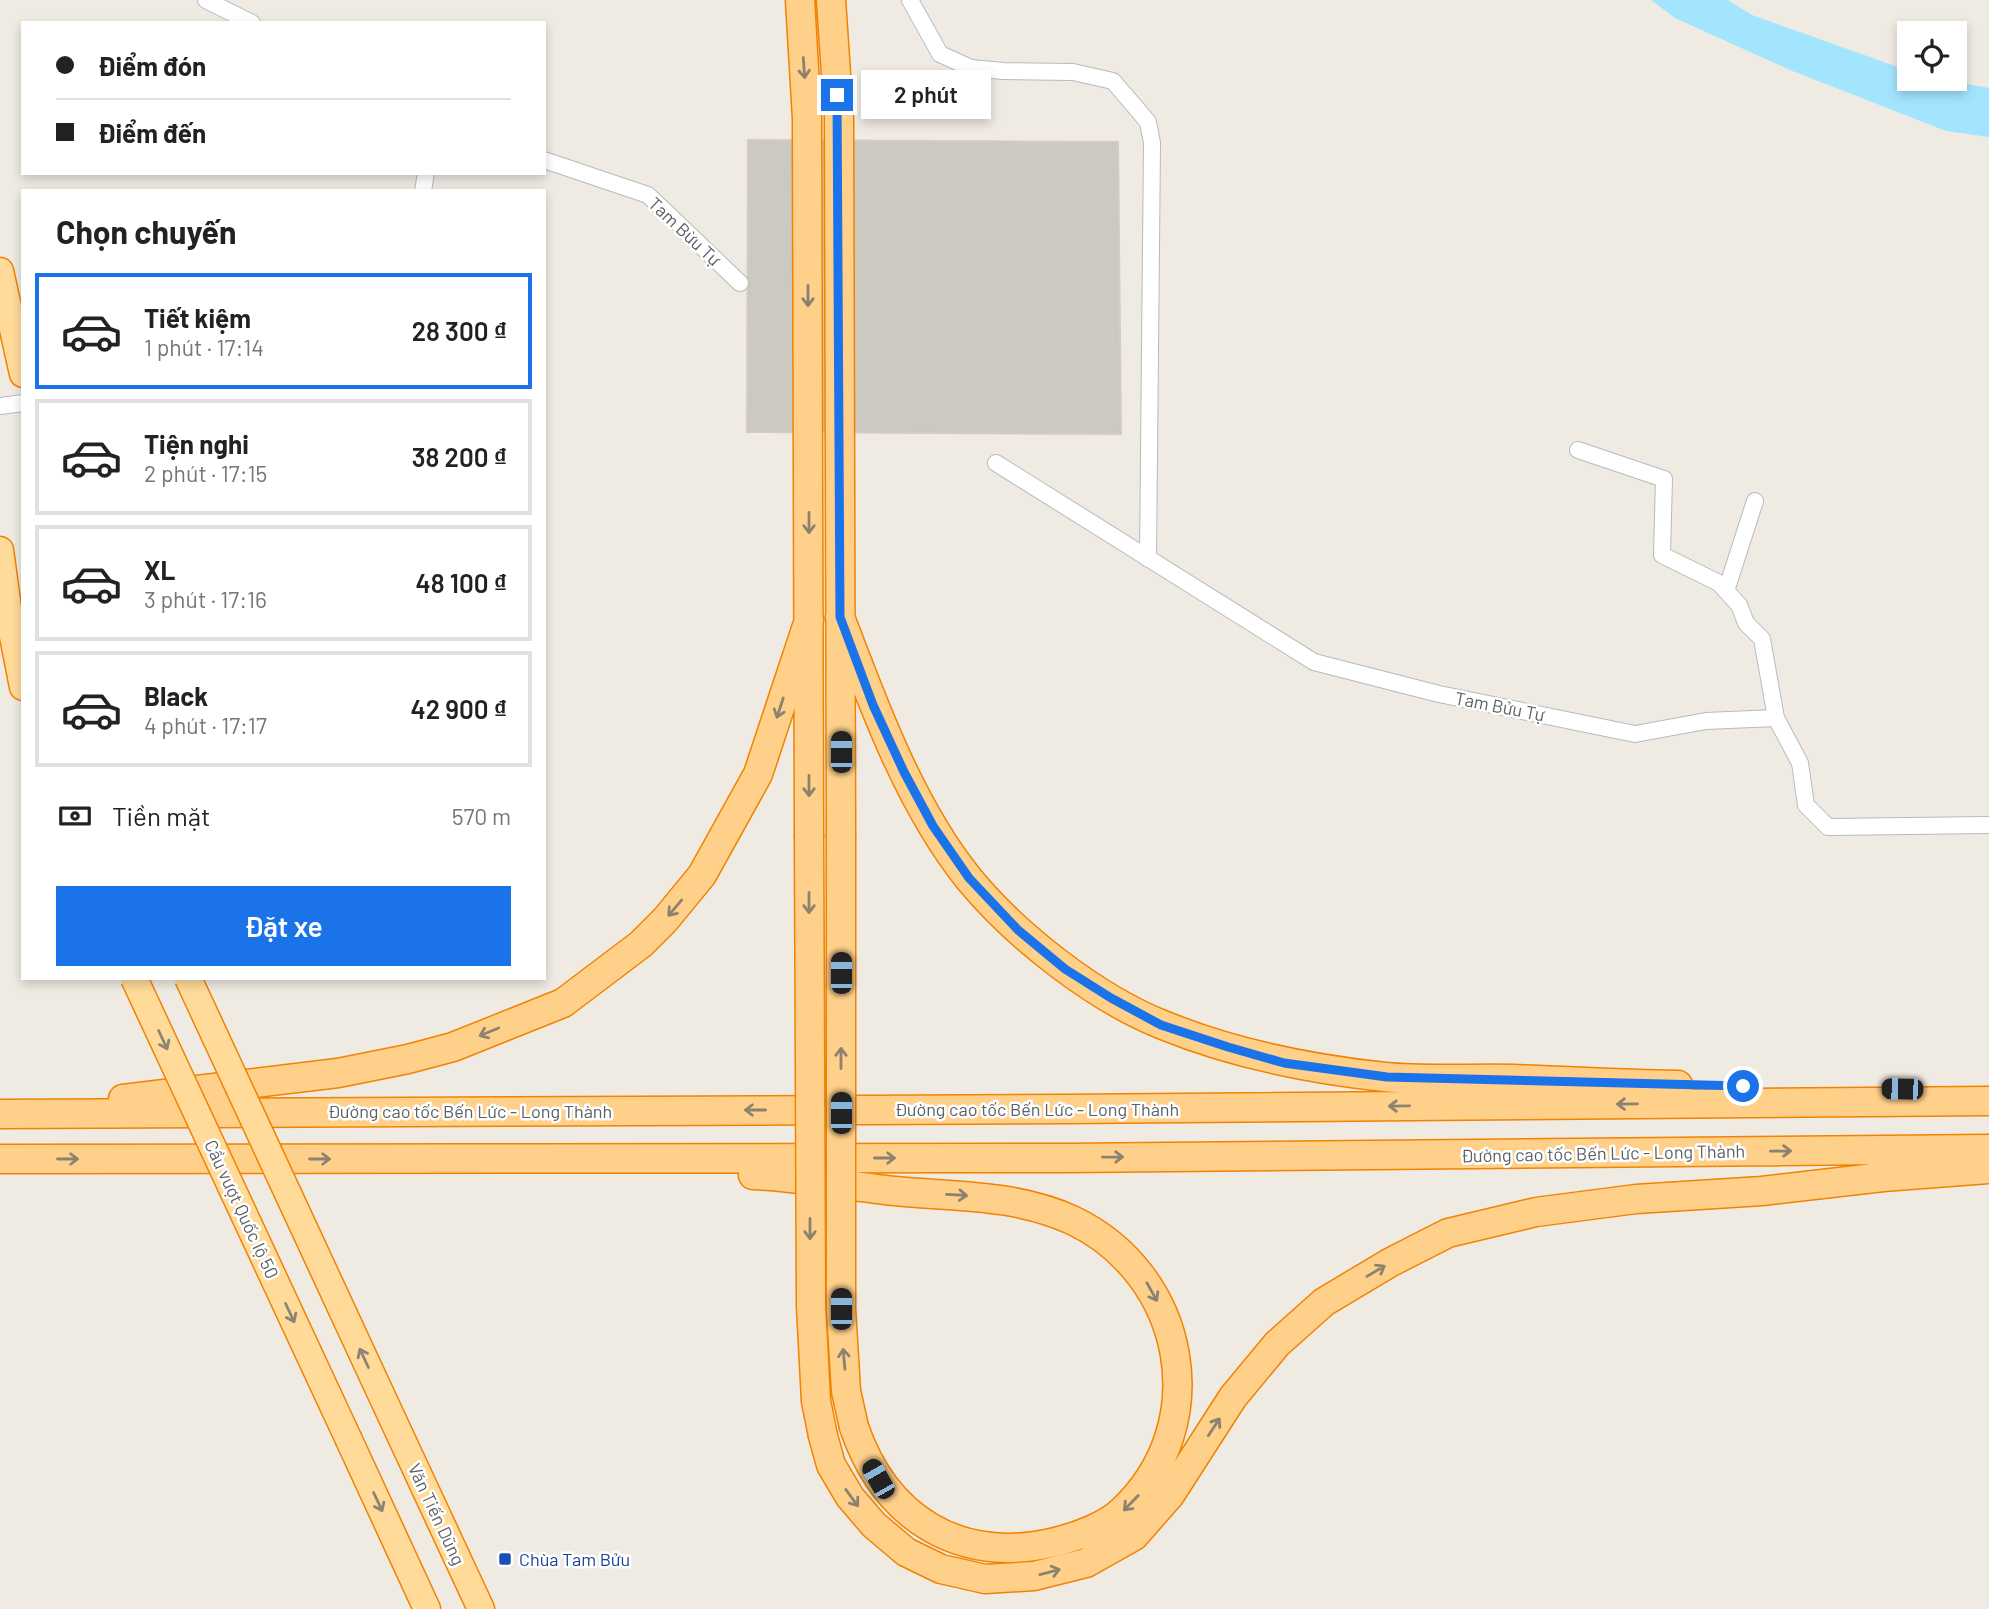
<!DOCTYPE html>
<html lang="vi">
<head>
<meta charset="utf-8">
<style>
	:root { --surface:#fff; --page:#f6f6f6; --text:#222; --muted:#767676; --line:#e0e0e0; --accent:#1a73e8 }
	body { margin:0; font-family:Barlow,sans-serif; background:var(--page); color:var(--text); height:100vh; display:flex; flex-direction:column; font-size:26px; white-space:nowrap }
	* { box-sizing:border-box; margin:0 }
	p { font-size:23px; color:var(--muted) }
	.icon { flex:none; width:38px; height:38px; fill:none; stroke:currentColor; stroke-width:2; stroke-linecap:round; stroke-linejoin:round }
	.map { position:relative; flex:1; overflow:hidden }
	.drawer { position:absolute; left:21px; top:189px; width:525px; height:791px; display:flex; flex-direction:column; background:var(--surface); border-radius:0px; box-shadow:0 4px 10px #0003 }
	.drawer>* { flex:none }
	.top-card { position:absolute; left:21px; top:21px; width:525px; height:154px; border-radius:0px; box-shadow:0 4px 10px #0003; display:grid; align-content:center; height:154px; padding:0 35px; background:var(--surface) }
	.tools { position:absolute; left:1897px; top:21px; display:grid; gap:14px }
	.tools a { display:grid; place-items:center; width:70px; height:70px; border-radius:0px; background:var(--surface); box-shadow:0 4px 10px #0003; font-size:35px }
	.end { position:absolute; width:32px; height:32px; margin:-16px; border:9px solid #1a73e8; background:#fff; box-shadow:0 0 0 4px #fff }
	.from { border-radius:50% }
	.bubble { position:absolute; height:49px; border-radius:0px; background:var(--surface); box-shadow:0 4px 10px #0003; font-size:23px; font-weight:600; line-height:49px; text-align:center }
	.car { position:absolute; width:21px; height:42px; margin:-21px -10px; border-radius:9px; box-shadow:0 0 5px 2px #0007; background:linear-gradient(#222 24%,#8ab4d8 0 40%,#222 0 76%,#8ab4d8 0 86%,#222 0) }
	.top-card b { display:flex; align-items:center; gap:24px; height:66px; font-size:26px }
	.top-card b+b { border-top:2px solid var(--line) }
	.top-card i { width:18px; height:18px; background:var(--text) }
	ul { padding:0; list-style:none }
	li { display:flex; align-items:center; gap:21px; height:116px; margin:0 14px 10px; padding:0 21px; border:4px solid var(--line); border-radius:0px }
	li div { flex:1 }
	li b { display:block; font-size:26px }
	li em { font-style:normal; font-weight:600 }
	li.active { border-color:var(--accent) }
	li>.icon { width:63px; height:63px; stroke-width:1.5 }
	h2 { padding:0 35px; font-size:32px; line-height:84px }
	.pay { display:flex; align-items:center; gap:18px; height:77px; padding:0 35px; font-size:26px }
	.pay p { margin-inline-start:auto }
	.cta { display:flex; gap:14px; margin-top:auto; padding:14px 35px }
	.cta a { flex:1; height:80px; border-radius:0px; background:var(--accent); color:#fff; font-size:28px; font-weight:600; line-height:80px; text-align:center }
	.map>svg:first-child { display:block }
	.water { fill:#a3e5ff }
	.building { fill:#ccc8c2; stroke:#d5cbc1; stroke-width:2 }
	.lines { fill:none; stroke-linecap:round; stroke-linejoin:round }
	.minor-casing { stroke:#b6babe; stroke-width:18 }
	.trunk-casing { stroke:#f28200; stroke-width:29 }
	.motorway-casing { stroke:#f28200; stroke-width:31 }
	.minor { stroke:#fff; stroke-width:16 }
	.trunk { stroke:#ffda99; stroke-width:26 }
	.motorway { stroke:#ffd08a; stroke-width:28 }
	.trunk-bridge-casing { stroke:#f28200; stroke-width:29; stroke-linecap:butt }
	.motorway-bridge-casing { stroke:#f28200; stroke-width:31; stroke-linecap:butt }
	.trunk-bridge { stroke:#ffda99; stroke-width:26 }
	.motorway-bridge { stroke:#ffd08a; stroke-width:28 }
	.oneway { stroke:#8c8270 }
	.oneway2 { stroke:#8c8575 }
	.route { stroke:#1a73e8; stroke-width:9 }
	.transit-dot { fill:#1a4fb4; stroke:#fff; stroke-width:2.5 }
	.labels { text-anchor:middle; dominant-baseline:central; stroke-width:5; stroke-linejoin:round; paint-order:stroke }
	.street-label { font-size:18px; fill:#5b6165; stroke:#fff }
	.transit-label { font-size:18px; fill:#164399; stroke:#fff; text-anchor:start }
</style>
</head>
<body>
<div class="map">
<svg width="1989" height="1609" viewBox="0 0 1989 1609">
	<rect width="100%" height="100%" fill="#efebe3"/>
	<path class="water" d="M1651,0H1728L1752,15L1909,71V79H1939L1989,88V137L1946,131L1790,70L1675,18Z"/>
	<path class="building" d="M748,140L1118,142L1121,434L747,432Z"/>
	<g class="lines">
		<g class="minor-casing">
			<path id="minor" d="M206,0L252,23
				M910,0L940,54L971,68L1003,71L1073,72L1113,81L1148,122L1152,143L1148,559
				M544,160L648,195L740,283
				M423,191L426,173
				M0,406L23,403
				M1578,450L1664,479L1662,555L1719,583L1739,605L1746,623L1762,639L1776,718
				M996,463L1314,662L1439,694L1635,734L1706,721L1776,718L1800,763L1806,805L1828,827L1989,825
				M1726,591L1755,501"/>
		</g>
		<g class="trunk-casing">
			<path id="trunk" d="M0,271L23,374
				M0,550L9,616L23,687
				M393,1420L481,1609
				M349,1440L427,1609"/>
		</g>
		<g class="motorway-casing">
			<path id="motorway" d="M800,0L807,119L809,835
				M831,0L839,118L841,833
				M840,617C873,704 910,806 969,879C1016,936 1095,998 1163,1025C1234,1054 1309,1069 1385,1077C1427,1081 1471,1078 1513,1079C1568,1081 1623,1084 1678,1085
				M123,1099L338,1073L408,1059L453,1047L563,1003L641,944L665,920L702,875L758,774L809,620
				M0,1114L1066,1109L1989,1101
				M0,1159L1066,1158L1989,1149
				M753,1175C800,1177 848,1186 895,1191C955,1197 1015,1194 1072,1220C1186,1274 1215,1424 1122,1511C1107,1526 1076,1537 1055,1542C959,1565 885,1518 854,1427
				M823,1436L831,1465L850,1497L874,1525L906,1552L941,1569L985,1579L1034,1576L1086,1563L1134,1536L1170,1495L1233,1397L1277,1344L1324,1302L1391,1262L1448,1233L1536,1212L1636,1199L1762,1191L1883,1177L1989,1169"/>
		</g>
		<use href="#minor" class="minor"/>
		<use href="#trunk" class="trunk"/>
		<use href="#motorway" class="motorway"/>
		<g class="trunk-bridge-casing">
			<path id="trunk-bridge" d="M134,978L349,1440
				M188,978L393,1420"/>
		</g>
		<g class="motorway-bridge-casing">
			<path id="motorway-bridge" d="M841,833V1309L846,1391L854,1427
				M809,835L811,1306L816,1401L823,1436"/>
		</g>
		<use href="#trunk-bridge" class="trunk-bridge"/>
		<use href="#motorway-bridge" class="motorway-bridge"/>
	</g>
	<defs><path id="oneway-shaft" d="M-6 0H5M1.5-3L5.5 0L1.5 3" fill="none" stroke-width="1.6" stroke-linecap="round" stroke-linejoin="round" transform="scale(1.75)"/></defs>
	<g class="oneway">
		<use href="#oneway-shaft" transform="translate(804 68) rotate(86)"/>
		<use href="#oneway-shaft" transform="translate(808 296) rotate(90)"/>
		<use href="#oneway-shaft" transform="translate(809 523) rotate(90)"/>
		<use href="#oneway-shaft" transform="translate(780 708) rotate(108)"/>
		<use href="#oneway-shaft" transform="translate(809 786) rotate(90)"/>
		<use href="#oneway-shaft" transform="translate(809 903) rotate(90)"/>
		<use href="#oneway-shaft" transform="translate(675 908) rotate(130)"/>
		<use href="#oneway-shaft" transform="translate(489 1032) rotate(158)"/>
		<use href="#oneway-shaft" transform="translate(841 1058) rotate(-90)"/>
		<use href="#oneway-shaft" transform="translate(1627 1104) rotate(179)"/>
		<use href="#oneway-shaft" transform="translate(1399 1106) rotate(179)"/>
		<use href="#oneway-shaft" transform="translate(755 1110) rotate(180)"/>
		<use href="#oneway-shaft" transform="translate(1781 1151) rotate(-1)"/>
		<use href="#oneway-shaft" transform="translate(1113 1157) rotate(-1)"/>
		<use href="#oneway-shaft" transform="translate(885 1158)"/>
		<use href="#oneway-shaft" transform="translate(68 1159)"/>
		<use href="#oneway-shaft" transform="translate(320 1159)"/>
		<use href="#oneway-shaft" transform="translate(957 1195) rotate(3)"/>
		<use href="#oneway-shaft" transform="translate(810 1229) rotate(90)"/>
		<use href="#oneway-shaft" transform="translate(1376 1271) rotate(-31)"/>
		<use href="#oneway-shaft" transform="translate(1152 1292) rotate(61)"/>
		<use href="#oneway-shaft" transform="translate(844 1359) rotate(-95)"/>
		<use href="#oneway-shaft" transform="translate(1214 1427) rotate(-57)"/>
		<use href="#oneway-shaft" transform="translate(852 1498) rotate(54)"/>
		<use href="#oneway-shaft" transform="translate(1131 1503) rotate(134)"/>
		<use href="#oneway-shaft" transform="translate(1050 1572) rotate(-15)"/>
	</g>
	<g class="oneway2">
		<use href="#oneway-shaft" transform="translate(163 1040) rotate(65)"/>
		<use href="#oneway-shaft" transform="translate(290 1313) rotate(65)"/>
		<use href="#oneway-shaft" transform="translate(364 1358) rotate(-115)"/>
		<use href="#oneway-shaft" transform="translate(378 1502) rotate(65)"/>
	</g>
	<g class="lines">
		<path class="route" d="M837,95L840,617L873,705L904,772L933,826L969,878L1018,930L1065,969L1111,998L1161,1025L1228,1047L1284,1063L1387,1077L1743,1086"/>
	</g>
	<rect class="transit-dot" x="498" y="1552" width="14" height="14" rx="3.5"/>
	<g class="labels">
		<g class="street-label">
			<text transform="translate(685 231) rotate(43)">Tam Bừu Tự</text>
			<text transform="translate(1500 706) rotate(11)">Tam Bửu Tự</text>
			<text x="1037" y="1109">Đường cao tốc Bến Lức - Long Thành</text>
			<text x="470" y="1111">Đường cao tốc Bến Lức - Long Thành</text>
			<text transform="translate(1603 1153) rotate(-1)">Đường cao tốc Bến Lức - Long Thành</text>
			<text transform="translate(242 1209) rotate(65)">Cầu vượt Quốc lộ 50</text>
			<text transform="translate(437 1514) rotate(65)">Văn Tiến Dũng</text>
		</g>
		<g class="transit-label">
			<text x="519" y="1559">Chùa Tam Bửu</text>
		</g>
	</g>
</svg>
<div class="tools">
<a><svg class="icon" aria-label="locate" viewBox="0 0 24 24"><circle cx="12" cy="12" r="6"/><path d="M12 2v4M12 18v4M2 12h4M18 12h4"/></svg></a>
</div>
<i class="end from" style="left:1743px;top:1086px"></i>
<i class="end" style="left:837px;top:95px"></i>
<div class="bubble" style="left:861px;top:70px;width:130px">2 phút</div>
<i class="car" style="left:841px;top:752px;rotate:0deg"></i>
<i class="car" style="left:841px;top:973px;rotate:0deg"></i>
<i class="car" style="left:1902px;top:1089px;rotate:271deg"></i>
<i class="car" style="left:841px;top:1113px;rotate:0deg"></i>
<i class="car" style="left:841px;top:1309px;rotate:0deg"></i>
<i class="car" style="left:878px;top:1479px;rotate:330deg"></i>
<div class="top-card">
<b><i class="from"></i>Điểm đón</b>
<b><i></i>Điểm đến</b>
</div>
<section class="drawer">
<h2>Chọn chuyến</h2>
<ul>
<li class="active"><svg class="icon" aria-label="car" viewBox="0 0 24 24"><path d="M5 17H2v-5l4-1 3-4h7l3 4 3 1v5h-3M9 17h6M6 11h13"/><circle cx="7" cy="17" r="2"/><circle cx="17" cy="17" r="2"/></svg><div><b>Tiết kiệm</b><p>1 phút · 17:14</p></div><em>28 300 ₫</em></li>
<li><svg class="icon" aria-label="car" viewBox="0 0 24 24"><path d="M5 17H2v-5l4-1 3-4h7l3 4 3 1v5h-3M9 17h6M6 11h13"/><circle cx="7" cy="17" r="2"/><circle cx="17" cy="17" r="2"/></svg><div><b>Tiện nghi</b><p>2 phút · 17:15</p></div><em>38 200 ₫</em></li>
<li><svg class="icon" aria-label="car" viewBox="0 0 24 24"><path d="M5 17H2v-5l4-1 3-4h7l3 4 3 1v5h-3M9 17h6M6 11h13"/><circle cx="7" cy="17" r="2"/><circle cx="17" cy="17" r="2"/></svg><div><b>XL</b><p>3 phút · 17:16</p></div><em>48 100 ₫</em></li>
<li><svg class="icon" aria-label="car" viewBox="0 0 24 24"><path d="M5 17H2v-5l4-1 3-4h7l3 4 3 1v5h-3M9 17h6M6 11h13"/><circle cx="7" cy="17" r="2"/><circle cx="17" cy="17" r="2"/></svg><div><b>Black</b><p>4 phút · 17:17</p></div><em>42 900 ₫</em></li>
</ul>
<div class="pay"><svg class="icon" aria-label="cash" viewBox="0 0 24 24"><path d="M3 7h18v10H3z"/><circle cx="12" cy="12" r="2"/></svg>Tiền mặt<p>570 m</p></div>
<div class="cta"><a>Đặt xe</a></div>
</section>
</div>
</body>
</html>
